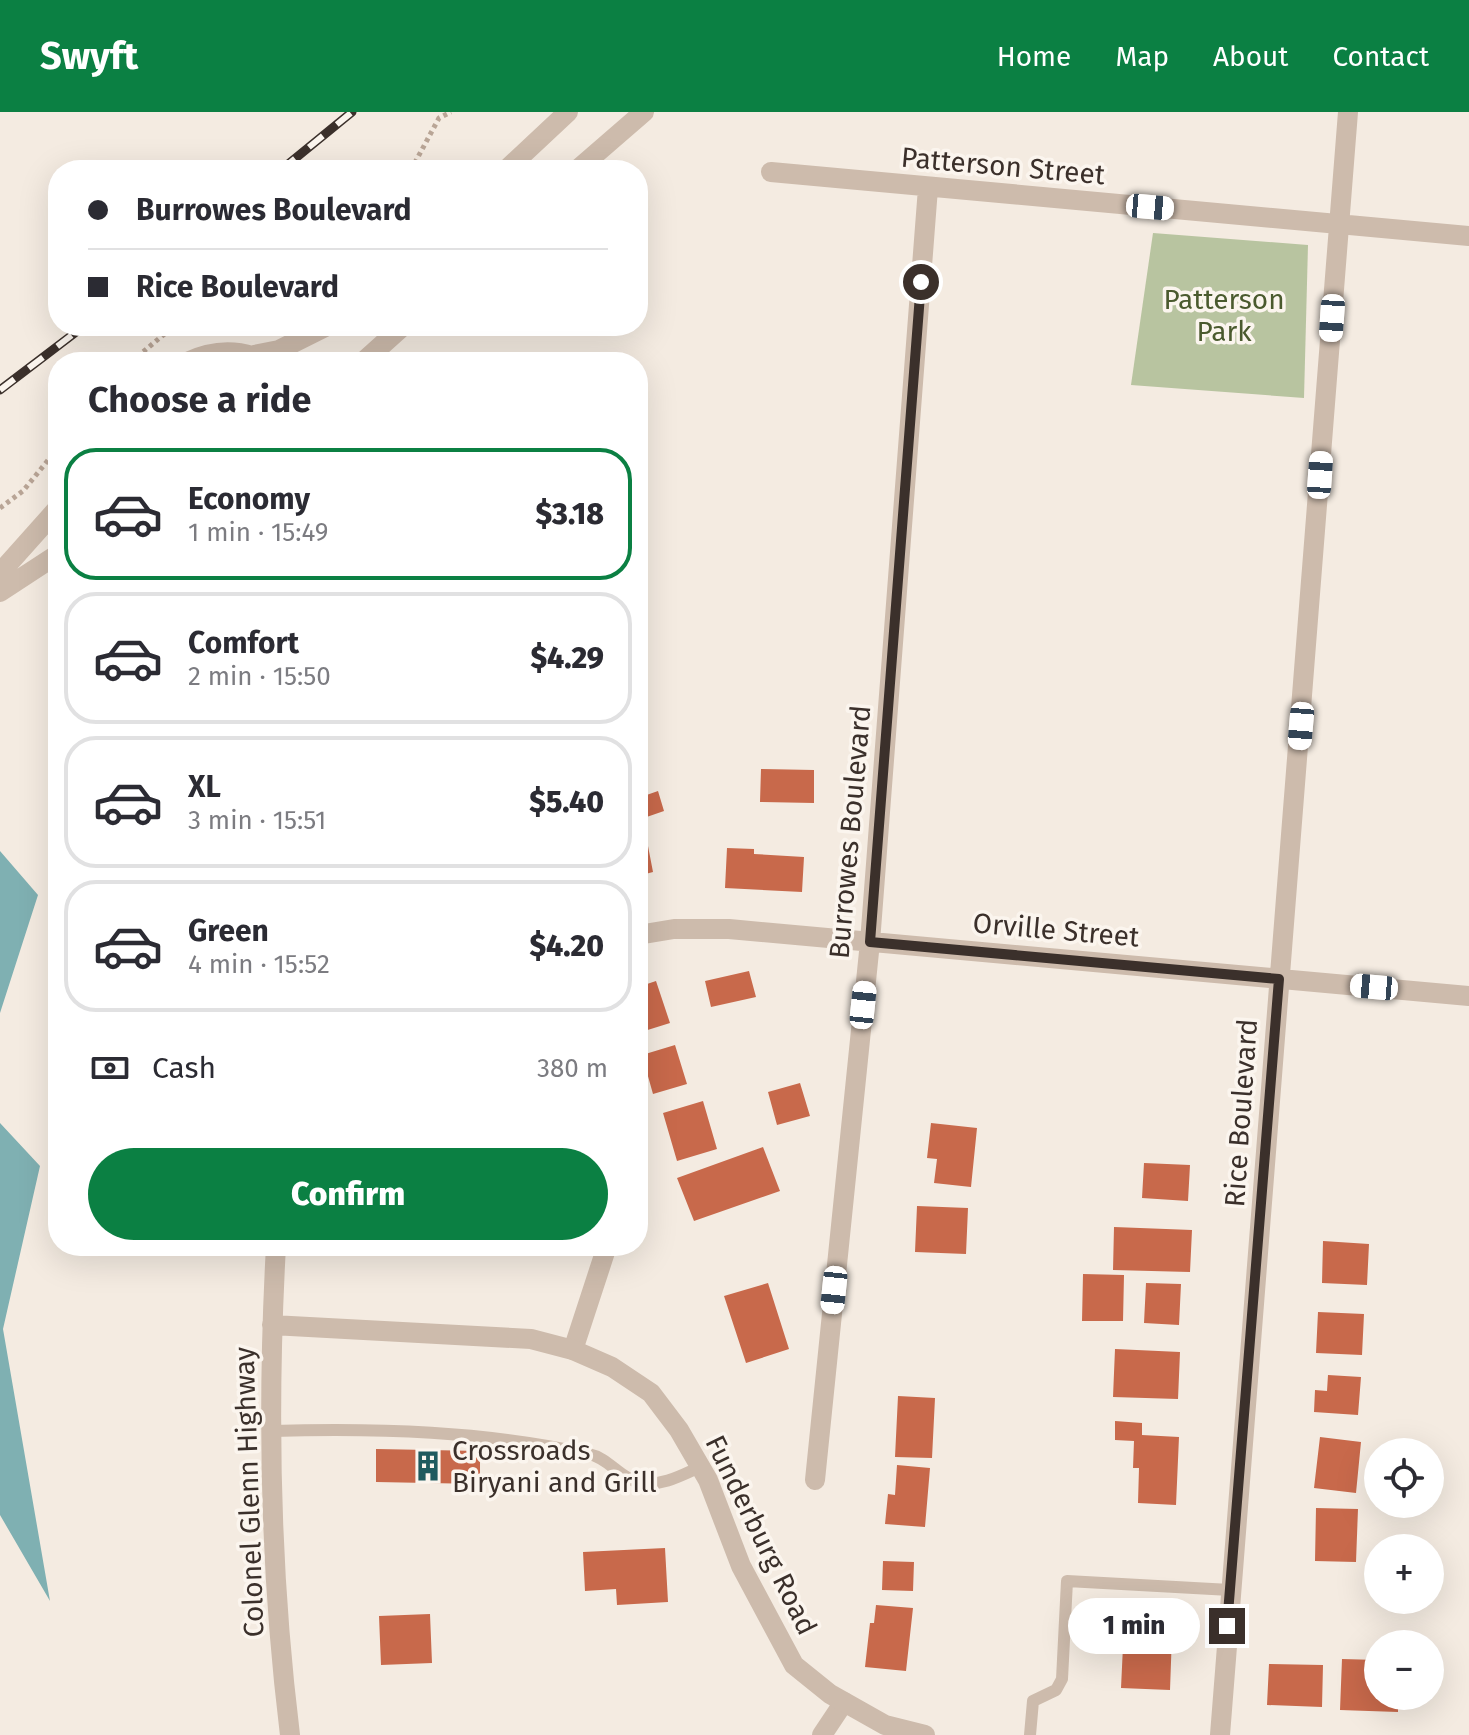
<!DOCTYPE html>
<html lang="en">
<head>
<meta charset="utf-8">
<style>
	:root { --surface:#fff; --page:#f2f2f3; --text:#2b2b33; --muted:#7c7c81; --line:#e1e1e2; --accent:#0b8043 }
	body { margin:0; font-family:"Fira Sans",sans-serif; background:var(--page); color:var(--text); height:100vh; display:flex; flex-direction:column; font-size:30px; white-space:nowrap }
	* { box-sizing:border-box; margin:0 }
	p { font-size:26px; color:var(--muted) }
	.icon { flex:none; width:44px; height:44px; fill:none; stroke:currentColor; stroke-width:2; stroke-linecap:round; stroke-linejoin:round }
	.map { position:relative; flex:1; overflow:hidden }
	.panel { position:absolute; left:48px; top:240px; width:600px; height:904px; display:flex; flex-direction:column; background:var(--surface); border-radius:32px; box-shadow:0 8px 32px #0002 }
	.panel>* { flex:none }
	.banner { position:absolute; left:48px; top:48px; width:600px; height:176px; border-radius:32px; box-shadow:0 8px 32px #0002; display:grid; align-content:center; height:176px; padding:0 40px; background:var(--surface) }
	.buttons { position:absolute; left:1364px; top:1326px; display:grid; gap:16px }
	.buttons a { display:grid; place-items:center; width:80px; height:80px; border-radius:50%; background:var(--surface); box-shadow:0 8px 32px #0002; font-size:40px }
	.end { position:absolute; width:36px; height:36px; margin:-18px; border:10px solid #3b302b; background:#fff; box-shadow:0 0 0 4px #fff }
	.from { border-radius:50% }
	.bubble { position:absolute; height:56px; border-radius:28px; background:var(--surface); box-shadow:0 8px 32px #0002; font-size:26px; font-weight:800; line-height:56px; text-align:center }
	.car { position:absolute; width:24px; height:48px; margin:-24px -12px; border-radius:10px; box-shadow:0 0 6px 2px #0007; background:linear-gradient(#fff 24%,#345 0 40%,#fff 0 76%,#345 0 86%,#fff 0) }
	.banner b { display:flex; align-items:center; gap:28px; height:76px; font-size:30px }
	.banner b+b { border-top:2px solid var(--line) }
	.banner i { width:20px; height:20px; background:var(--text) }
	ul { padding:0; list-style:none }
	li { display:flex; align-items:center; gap:24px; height:132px; margin:0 16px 12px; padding:0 24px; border:4px solid var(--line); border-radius:32px }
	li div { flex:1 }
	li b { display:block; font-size:30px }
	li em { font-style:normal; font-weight:800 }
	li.active { border-color:var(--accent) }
	li>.icon { width:72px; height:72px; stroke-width:1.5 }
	h2 { padding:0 40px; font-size:36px; line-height:96px }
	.pay { display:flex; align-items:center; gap:20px; height:88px; padding:0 40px; font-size:30px }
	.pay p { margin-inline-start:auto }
	.primary-button { display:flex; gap:16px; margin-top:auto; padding:16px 40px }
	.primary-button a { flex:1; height:92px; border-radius:48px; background:var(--accent); color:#fff; font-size:32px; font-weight:800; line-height:92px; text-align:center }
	header { display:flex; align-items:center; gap:48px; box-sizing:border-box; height:112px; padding:0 40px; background:var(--accent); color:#fff }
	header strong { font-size:38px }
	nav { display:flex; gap:44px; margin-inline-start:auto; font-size:28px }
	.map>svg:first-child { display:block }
	.green { fill:#b8c4a0 }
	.water { fill:#7fb0b2 }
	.building { fill:#c8694b }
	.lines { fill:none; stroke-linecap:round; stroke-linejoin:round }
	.path { stroke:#b9a596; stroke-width:5; stroke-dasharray:4 4; stroke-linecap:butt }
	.service { stroke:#cdbbac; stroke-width:12 }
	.minor { stroke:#cdbbac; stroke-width:20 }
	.tertiary { stroke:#cdbbac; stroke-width:20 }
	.rail-casing { stroke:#3b302b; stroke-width:9 }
	.rail { stroke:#fbf5ee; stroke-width:6; stroke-dasharray:18; stroke-linecap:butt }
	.route { stroke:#3b302b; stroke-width:10 }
	.labels { text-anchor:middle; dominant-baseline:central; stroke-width:7; stroke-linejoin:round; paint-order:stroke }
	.street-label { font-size:28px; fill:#3b302b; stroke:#fbf5ee }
	.park-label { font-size:28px; fill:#4a5a2e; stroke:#fbf5ee }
	.poi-label { font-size:28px; fill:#3b302b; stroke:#fbf5ee; text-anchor:start }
</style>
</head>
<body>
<header>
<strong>Swyft</strong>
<nav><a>Home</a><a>Map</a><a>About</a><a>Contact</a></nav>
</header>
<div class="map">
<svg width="1469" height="1623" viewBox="0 0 1469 1623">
	<rect width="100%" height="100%" fill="#f4ebe1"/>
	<path class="green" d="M1153,121L1308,133L1304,286L1131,273Z"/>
	<path class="water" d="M0,739L38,783L0,901Z
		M0,1011L40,1054L3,1217L50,1489L0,1403Z"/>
	<path class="building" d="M761,657L814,658V691L760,690Z
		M658,679L664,699L638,708V686Z
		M648,734L653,760L638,764V736Z
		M727,736L754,737V742L804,745L802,780L725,776Z
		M749,859L756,885L711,895L705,869Z
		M656,869L670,911L638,921V875Z
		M675,933L687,972L653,982L642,943Z
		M800,971L810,1004L777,1013L768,980Z
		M703,989L717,1037L677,1049L663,1001Z
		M931,1011L977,1016L971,1075L934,1071L937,1047L927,1046Z
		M763,1035L780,1079L694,1109L677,1066Z
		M1144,1051L1190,1053L1188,1089L1142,1086Z
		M917,1094L968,1096L966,1142L915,1140Z
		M1114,1115L1192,1118L1190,1160L1113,1158Z
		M1323,1129L1369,1132L1367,1173L1322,1171Z
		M442,1134H526L525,1142L442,1139Z
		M1083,1162L1124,1163L1123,1209H1082Z
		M768,1171L789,1237L746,1251L724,1184Z
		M1146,1171L1181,1172L1179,1213L1144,1211Z
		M1318,1200L1364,1202L1362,1243L1316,1241Z
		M1115,1237L1180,1240L1178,1287L1113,1285Z
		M1328,1263L1361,1265L1358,1303L1314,1300L1315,1278L1327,1279Z
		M898,1284L935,1286L932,1346L895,1345Z
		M1115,1309L1142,1311V1323L1179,1325L1176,1393L1138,1391L1139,1356H1133L1134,1329L1115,1328Z
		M1320,1325L1361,1330L1356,1381L1314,1376Z
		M376,1337L480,1339V1372L376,1370Z
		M897,1353L930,1356L925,1415L885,1412L888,1382L895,1383Z
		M1316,1396L1358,1397L1356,1450L1315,1449Z
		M665,1436L668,1490L617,1493L616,1477L585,1479L583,1440Z
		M883,1449L914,1450L913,1479L882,1478Z
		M1125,1492L1173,1494L1170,1578L1121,1576Z
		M876,1493L913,1496L906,1559L865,1555L870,1511H874Z
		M430,1502L432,1551L381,1553L379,1504Z
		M1342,1547L1378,1548V1584H1398V1600L1340,1598Z
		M1269,1552L1323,1553L1322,1595L1267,1593Z"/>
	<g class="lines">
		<path class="path" d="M411,58L439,6L451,0
			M131,250L168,219L187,214
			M0,396L23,379L58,336"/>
		<path class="service" d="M272,1319C378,1316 485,1319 589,1342C609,1346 621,1368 642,1371C663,1374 682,1363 700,1355
			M1030,1623L1033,1589L1056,1578L1062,1567L1067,1469L1230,1478"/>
		<path class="minor" d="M771,60L1469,124
			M638,823L674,817H729L1469,884
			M573,1238L607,1134
			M815,1368L870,830L928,76
			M822,1623L844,1590
			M1220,1623L1348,0"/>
		<path class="tertiary" d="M506,58L568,0
			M577,58L644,0
			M254,243L279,238L327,214
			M187,250C215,237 240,237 268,250
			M363,250L403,214
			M0,461L58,396
			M0,480L58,442
			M276,1134C267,1296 270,1461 290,1623
			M272,1213L531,1227L573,1238L612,1255L651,1281L679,1318L708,1368L741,1454L794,1553L830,1582L885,1613L925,1623"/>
		<g class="rail-casing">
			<path id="rail" d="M281,58L352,0
				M0,278L84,214"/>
		</g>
		<use href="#rail" class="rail"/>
	</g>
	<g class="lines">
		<path class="route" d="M921,170L870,830L1279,867L1227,1514"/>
	</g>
	<defs>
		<g id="building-bare" transform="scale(2.4)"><path d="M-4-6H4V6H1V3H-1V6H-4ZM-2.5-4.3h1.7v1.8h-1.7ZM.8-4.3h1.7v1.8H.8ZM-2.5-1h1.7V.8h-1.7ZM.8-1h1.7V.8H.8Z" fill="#1f5a5e" stroke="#fbf5ee" stroke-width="2.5" paint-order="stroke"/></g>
	</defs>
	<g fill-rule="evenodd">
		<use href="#building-bare" x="428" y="1354"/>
	</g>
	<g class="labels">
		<g class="street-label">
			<text transform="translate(1003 54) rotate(5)">Patterson Street</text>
			<text transform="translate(850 720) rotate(-85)">Burrowes Boulevard</text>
			<text transform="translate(1056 818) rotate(5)">Orville Street</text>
			<text transform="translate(1241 1001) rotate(-86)">Rice Boulevard</text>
			<text transform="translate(249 1380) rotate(-92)">Colonel Glenn Highway</text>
			<text transform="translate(761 1423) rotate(64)">Funderburg Road</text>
		</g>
		<g class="park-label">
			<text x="1224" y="187">Patterson<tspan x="1224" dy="32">Park</tspan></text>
		</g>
		<g class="poi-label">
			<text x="452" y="1338">Crossroads<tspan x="452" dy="32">Biryani and Grill</tspan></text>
		</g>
	</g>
</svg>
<div class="buttons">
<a><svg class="icon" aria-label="locate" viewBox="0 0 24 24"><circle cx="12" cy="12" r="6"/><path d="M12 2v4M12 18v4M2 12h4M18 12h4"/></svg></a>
<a>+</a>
<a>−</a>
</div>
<i class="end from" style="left:921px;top:170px"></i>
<i class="end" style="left:1227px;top:1514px"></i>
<div class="bubble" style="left:1068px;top:1486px;width:132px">1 min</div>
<i class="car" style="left:1150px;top:95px;rotate:95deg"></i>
<i class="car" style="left:1332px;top:206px;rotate:184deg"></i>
<i class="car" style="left:1320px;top:363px;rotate:4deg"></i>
<i class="car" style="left:1301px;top:614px;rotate:185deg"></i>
<i class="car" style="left:1374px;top:875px;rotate:275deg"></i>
<i class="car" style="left:863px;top:893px;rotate:6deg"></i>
<i class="car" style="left:834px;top:1178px;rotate:186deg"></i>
<div class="banner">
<b><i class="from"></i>Burrowes Boulevard</b>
<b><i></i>Rice Boulevard</b>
</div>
<section class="panel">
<h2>Choose a ride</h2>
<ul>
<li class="active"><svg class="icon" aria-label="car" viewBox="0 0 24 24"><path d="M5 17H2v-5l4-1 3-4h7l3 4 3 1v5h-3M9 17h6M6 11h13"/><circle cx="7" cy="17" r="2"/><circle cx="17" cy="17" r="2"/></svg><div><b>Economy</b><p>1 min · 15:49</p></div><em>$3.18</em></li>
<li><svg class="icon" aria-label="car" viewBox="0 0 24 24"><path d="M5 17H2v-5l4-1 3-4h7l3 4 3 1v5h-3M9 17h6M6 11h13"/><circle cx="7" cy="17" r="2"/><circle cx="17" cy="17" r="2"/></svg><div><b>Comfort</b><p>2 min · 15:50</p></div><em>$4.29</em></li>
<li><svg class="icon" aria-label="car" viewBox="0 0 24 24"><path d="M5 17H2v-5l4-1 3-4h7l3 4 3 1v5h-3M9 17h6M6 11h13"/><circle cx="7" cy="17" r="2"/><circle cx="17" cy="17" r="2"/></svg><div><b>XL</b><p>3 min · 15:51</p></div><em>$5.40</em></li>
<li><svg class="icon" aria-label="car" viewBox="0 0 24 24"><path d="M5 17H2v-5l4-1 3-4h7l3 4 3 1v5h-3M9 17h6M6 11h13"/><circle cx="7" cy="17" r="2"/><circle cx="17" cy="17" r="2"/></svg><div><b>Green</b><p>4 min · 15:52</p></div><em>$4.20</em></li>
</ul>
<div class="pay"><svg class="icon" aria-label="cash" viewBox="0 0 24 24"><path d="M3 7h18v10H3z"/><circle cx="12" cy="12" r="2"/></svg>Cash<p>380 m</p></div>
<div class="primary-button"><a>Confirm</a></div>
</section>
</div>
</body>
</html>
